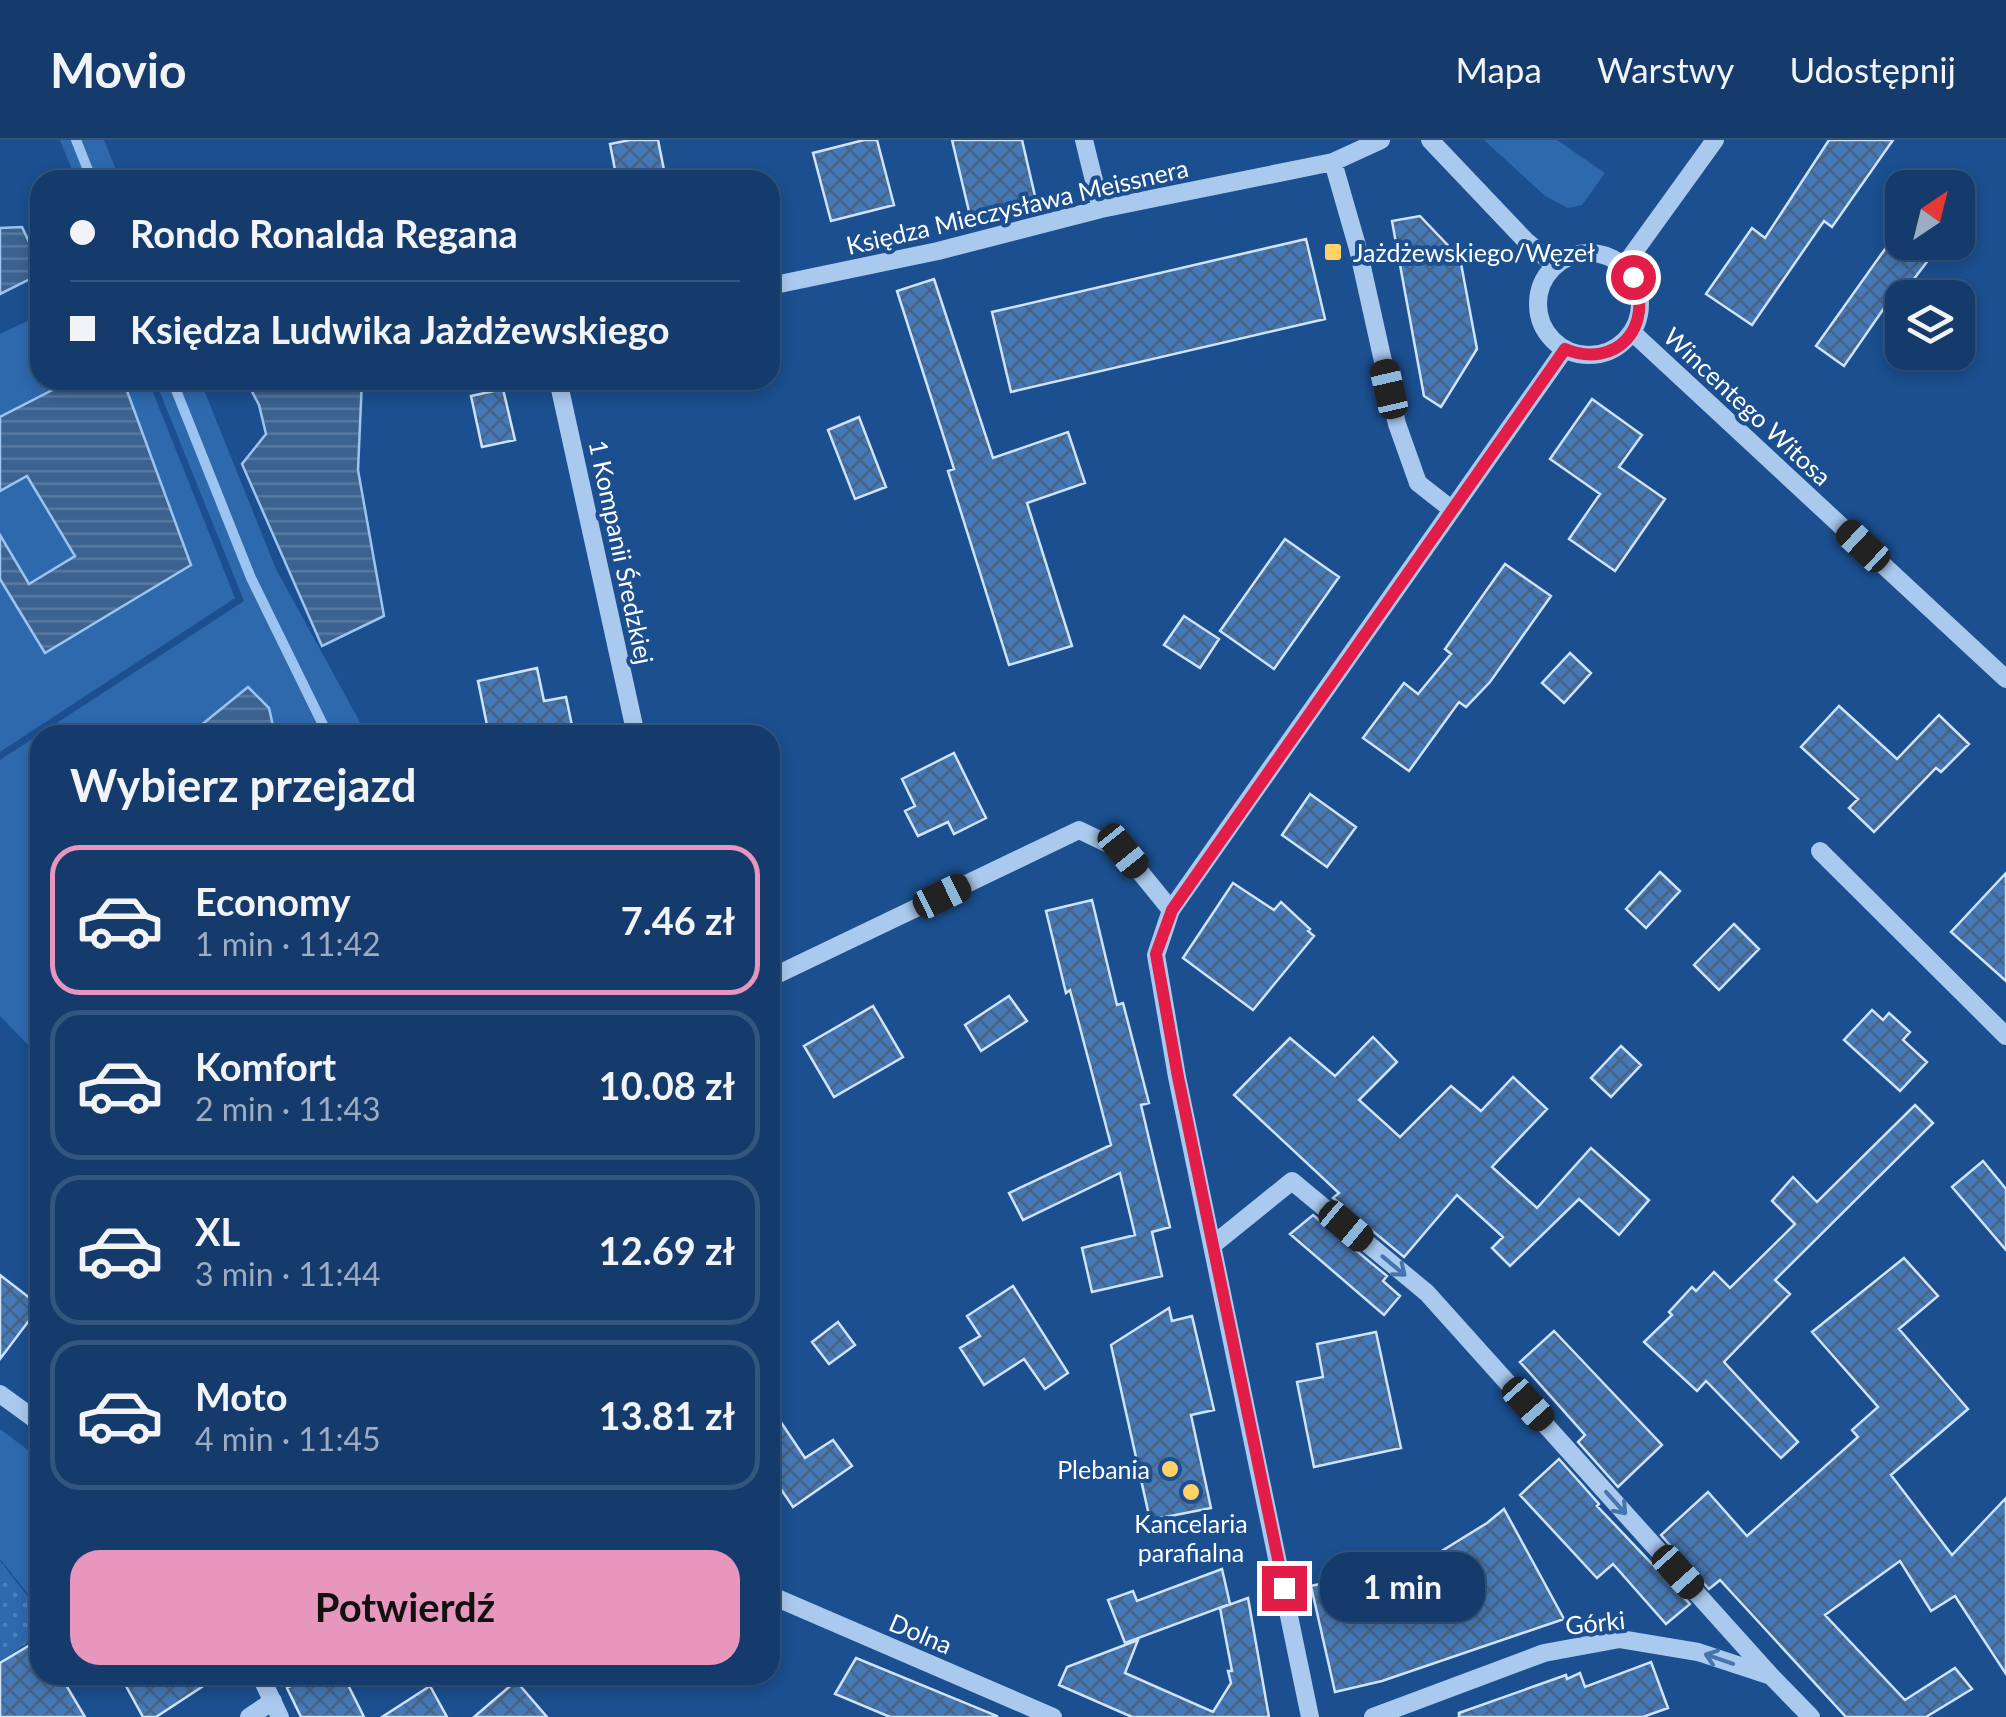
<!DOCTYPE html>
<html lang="pl">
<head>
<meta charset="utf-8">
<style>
	:root { --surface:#143b6b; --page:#214673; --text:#f1f3f6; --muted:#9dadc1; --line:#33557e; --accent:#e797bd }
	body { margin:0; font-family:Lato,sans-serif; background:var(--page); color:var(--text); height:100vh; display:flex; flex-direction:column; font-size:38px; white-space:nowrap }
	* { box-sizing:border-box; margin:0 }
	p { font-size:32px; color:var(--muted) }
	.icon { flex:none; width:55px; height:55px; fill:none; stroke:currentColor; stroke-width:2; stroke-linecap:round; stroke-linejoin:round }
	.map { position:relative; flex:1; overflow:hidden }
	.panel { position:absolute; left:30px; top:585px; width:750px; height:960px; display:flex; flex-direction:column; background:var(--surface); border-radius:30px; box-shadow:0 5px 15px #0003,0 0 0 2px var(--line) }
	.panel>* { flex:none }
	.top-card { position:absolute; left:30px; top:30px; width:750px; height:220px; border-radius:30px; box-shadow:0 5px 15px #0003,0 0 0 2px var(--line); display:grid; align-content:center; height:220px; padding:0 40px; background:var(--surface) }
	.needle { width:65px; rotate:35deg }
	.tools { position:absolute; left:1885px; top:30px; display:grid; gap:20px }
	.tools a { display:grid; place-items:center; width:90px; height:90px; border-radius:20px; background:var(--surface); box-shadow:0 5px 15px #0003,0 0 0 2px var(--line); font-size:50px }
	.end { position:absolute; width:45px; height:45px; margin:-22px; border:12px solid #e11d48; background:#fff; box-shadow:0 0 0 5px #fff }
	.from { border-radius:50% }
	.bubble { position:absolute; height:70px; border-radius:30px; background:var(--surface); box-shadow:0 5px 15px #0003,0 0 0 2px var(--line); font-size:32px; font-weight:700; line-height:70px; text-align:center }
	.car { position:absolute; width:30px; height:60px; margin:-30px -15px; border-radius:12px; box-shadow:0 0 8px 2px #0007; background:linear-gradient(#222 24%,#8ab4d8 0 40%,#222 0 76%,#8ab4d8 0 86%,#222 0) }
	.top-card b { display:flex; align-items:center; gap:35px; height:95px; font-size:38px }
	.top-card b+b { border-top:2px solid var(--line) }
	.top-card i { width:25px; height:25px; background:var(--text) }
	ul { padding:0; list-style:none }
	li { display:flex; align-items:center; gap:30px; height:150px; margin:0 20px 15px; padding:0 20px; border:5px solid var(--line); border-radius:30px }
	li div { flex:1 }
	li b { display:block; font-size:38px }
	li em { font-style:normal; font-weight:700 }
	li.current { border-color:var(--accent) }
	li>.icon { width:90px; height:90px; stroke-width:1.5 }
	h2 { padding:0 40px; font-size:45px; line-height:120px }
	.action { display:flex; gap:20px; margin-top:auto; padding:20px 40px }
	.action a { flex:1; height:115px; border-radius:30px; background:var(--accent); color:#111; font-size:40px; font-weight:700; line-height:115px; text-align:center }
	header { display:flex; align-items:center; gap:60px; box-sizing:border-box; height:140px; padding:0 50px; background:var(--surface); border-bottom:2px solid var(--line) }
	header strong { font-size:48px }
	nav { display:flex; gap:55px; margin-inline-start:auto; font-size:35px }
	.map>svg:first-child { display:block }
	.grass { fill:#2e69ad }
	.park { fill:url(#park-dots) }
	.water { fill:url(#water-rules); stroke:#9cc4f0; stroke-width:2.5 }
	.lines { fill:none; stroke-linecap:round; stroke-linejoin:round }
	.stream { stroke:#9cc4f0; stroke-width:10 }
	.building { fill:url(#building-cross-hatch); stroke:#cfe3fa; stroke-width:2.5 }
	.minor { stroke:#a9c9ee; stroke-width:18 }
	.oneway { stroke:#4674ac }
	.route { stroke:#e11d48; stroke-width:12 }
	.poi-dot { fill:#ffd166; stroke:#1b4f8f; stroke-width:4 }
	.labels { text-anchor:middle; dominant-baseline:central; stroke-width:8; stroke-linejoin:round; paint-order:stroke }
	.street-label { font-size:25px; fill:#fff; stroke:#1b4f8f }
	.poi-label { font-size:25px; fill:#fff; stroke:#1b4f8f; text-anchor:start }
</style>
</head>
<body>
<header>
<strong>Movio</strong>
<nav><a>Mapa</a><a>Warstwy</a><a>Udostępnij</a></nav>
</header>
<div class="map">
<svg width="2006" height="1577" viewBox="0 0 2006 1577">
	<defs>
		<pattern id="park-dots" width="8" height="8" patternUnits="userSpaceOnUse" patternTransform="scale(2.5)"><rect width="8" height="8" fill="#2e69ad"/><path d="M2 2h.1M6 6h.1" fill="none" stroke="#4d80b9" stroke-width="1.8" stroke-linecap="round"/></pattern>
		<pattern id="water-rules" width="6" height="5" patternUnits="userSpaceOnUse" patternTransform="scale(2.5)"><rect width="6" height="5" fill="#3c6290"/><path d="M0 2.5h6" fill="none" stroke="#597aa1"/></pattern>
		<pattern id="building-cross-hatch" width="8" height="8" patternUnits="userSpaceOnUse" patternTransform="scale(2.5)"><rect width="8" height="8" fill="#4478b7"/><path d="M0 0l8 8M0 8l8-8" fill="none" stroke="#486282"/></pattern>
	</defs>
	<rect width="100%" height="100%" fill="#1b4f8f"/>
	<path class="grass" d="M60,0H104L120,40H76Z
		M1484,0H1557L1605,33L1582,65L1568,68L1545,56Z
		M40,175V240H148L235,458L0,612V194Z
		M155,240H200L276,429L367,595H40V917L0,876V620L244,461Z
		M0,1289L40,1319V1452L32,1459L0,1419Z"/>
	<path class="park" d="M0,1421L40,1472V1494L0,1522Z"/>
	<path class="water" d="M22,87L40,125V134L0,154V88Z
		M72,240H123L191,425L45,513L0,439V395L29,444L75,416L27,336L0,351V277Z
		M210,240H362L358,330L384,476L322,506L242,324L266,294L259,265L247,242L212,244Z
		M248,547L269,568L275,595H189Z"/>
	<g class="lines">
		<path class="stream" d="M76,0L92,40
			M172,240L251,438L328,595"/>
	</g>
	<path class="building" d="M630,0H658L666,40H617L610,4Z
		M864,0H877L894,65L831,81L813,13Z
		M952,0H1022L1038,69L972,84Z
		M1829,0H1893L1832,87L1824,81L1752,185L1706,154L1752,88L1765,98Z
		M1420,76L1460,118L1477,209L1441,267L1424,256L1392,81Z
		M1306,99L1325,179L1011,252L992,172Z
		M1890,102H1942L1904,152L1898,148L1844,226L1816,206Z
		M934,139L993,318L1068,292L1085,343L1027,363L1072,506L1009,525L948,331L954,329L897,151Z
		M503,249L515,300L482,307L471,256Z
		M1592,259L1642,295L1619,327L1665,359L1615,431L1569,399L1600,354L1550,319Z
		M859,277L886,347L855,359L828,290Z
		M1285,399L1339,437L1274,529L1220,491Z
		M1505,424L1551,456L1490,542L1466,567L1459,562L1409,631L1363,598L1404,543L1418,554L1451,514L1445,509Z
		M1184,476L1219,499L1200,528L1164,505Z
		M1570,513L1591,533L1564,563L1542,543Z
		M537,528L544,561L566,557L574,595H489L478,541Z
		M1839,566L1897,619L1939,575L1969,604L1941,632L1936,628L1874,692L1849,668L1858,659L1801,607Z
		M954,613L986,678L954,694L948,682L918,696L905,671L915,666L902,639Z
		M1310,654L1356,687L1327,727L1282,695Z
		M1660,732L1680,751L1646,788L1626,769Z
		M2006,733V841L1951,792Z
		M1233,743L1274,770L1281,762L1310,789L1308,791L1314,796L1253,870L1183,818Z
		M1092,760L1117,865L1123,863L1149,963L1141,965L1170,1087L1152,1092L1162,1136L1092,1152L1082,1108L1135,1095L1120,1033L1023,1080L1009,1053L1111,1005L1070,850L1066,853L1046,771Z
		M1734,784L1759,809L1719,850L1694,825Z
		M1009,856L1027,881L981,911L965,885Z
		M873,866L903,917L834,957L804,906Z
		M1872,870L1883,880L1889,873L1910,892L1903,900L1927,922L1900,951L1844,900Z
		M1373,897L1397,922L1359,960L1400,997L1451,946L1481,971L1513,937L1547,969L1492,1027L1537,1068L1591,1008L1649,1060L1619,1095L1579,1059L1510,1126L1492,1108L1503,1097L1457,1055L1404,1117L1333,1058L1339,1053L1234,955L1290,898L1335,936Z
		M1621,906L1641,925L1611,957L1591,938Z
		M1915,965L1933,983L1775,1140L1790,1154L1724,1222L1798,1302L1781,1318L1706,1241L1697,1251L1644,1202L1672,1175L1669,1172L1692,1147L1696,1151L1714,1132L1730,1148L1795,1084L1772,1061L1793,1037L1817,1062Z
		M1983,1021L2006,1049V1110L1952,1047Z
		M1313,1075L1387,1136L1383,1141L1400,1156L1384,1175L1290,1094Z
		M1904,1118L1938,1156L1899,1189L1968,1269L1891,1335L1952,1415L2006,1358V1534L1955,1456L1931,1471L1900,1421L1825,1475L1905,1560L1955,1528L1972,1549L1926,1577H1846L1720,1440L1709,1449L1661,1395L1708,1352L1747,1396L1858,1297L1852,1290L1878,1267L1812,1192Z
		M0,1135L40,1166L0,1219Z
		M1013,1146L1068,1233L1045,1249L1024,1219L984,1245L960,1208L980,1196L967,1176Z
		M1169,1168L1172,1181L1192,1176L1214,1270L1191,1275L1211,1368L1150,1380L1111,1205Z
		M838,1182L855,1205L829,1224L812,1202Z
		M1554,1191L1662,1305L1618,1347L1578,1302L1585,1295L1520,1222Z
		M1376,1192L1401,1308L1314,1327L1297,1242L1323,1237L1317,1204Z
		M770,1266L805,1318L833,1300L852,1326L793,1367L770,1333Z
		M1559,1319L1599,1364L1597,1366L1690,1464L1666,1484L1613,1424L1597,1438L1520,1355Z
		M1504,1369L1564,1479L1382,1541L1335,1552L1311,1446L1358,1435L1359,1438L1406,1433L1487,1383Z
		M1222,1429L1230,1464L1125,1503L1108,1460L1133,1451L1137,1461Z
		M1248,1458L1269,1577H1132L1059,1545L1067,1527L1138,1500L1125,1533L1213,1572L1231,1543L1228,1531H1232L1220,1468Z
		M40,1499V1535H60L85,1577H0V1523Z
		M856,1518L997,1576V1577H890L835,1554Z
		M1651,1522L1668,1568L1643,1577H1459V1573L1566,1535L1567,1539L1580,1533L1585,1547Z
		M120,1535H220L156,1577H143Z
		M313,1535H343L364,1577H301L287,1548Z
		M516,1541L547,1577H474Z
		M430,1546L447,1577H382Z"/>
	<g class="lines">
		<path class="minor" d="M1084,0L1101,69
			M1430,0L1525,100L1555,126
			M1333,22L1358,109L1397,284L1418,343L1450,368
			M1538 164a51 51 0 1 1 102 0a51 51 0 1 1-102 0Z
			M1624,126L1715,0
			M770,146L938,111L1101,69L1333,22L1381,0
			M1632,192L2006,539
			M558,240L636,595
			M1820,711L2006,896
			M770,838L1079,690L1123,711L1171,770
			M1214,1104L1292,1041L1427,1153L1771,1536
			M0,1254L40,1283
			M770,1455L1053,1577
			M260,1535L280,1577
			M249,1577L273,1561
			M1310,1577L1177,937L1156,815L1171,770L1565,209
			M1373,1577L1544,1513L1620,1499L1698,1512L1771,1536L1811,1577"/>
	</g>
	<defs><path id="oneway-shaft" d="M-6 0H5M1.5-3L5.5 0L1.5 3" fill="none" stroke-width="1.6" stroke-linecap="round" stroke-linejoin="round" transform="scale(2.5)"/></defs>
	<g class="oneway">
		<use href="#oneway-shaft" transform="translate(1394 1126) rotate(40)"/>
		<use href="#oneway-shaft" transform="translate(1616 1363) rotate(48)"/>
		<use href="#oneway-shaft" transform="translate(1719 1519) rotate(-161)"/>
	</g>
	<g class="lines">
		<path class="route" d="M1284,1448L1178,937L1156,814L1172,770L1565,209C1616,230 1655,187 1633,137"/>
	</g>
	<g class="poi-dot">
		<rect x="1323" y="102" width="20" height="20" rx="5"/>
		<circle cx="1170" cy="1329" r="10"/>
		<circle cx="1191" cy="1352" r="10"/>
	</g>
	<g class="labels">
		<g class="street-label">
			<text transform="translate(1017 66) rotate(-13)">Księdza Mieczysława Meissnera</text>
			<text transform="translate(1748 266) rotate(43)">Wincentego Witosa</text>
			<text transform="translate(622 412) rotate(78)">1 Kompanii Średzkiej</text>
			<text transform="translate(1595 1482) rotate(-6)">Górki</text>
			<text transform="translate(921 1493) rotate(23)">Dolna</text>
		</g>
		<g class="poi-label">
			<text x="1353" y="112">Jażdżewskiego/Węzeł</text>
			<text x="1150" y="1329" text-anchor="end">Plebania</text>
			<text x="1191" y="1383" text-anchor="middle">Kancelaria<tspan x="1191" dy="29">parafialna</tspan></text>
		</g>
	</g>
</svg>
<div class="tools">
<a><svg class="needle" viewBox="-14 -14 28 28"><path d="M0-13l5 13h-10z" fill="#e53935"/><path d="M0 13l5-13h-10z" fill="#9dadc1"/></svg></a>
<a><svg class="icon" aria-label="layers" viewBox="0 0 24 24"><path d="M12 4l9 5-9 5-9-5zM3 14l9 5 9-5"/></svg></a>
</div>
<i class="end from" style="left:1633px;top:137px"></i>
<i class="end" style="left:1284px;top:1448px"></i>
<div class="bubble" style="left:1320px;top:1412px;width:165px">1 min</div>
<i class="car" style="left:1389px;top:249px;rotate:347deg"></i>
<i class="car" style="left:1863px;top:406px;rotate:313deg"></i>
<i class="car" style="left:1123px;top:711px;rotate:141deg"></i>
<i class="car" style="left:942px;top:756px;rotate:64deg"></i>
<i class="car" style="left:1346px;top:1086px;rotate:130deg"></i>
<i class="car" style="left:1528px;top:1264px;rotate:138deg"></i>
<i class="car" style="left:1678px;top:1432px;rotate:138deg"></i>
<div class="top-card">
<b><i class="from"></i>Rondo Ronalda Regana</b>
<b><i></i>Księdza Ludwika Jażdżewskiego</b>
</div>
<section class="panel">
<h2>Wybierz przejazd</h2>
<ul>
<li class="current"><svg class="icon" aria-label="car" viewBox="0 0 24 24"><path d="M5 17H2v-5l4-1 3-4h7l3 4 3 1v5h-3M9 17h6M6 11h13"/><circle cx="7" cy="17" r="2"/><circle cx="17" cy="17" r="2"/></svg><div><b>Economy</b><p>1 min · 11:42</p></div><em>7.46 zł</em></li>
<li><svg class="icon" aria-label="car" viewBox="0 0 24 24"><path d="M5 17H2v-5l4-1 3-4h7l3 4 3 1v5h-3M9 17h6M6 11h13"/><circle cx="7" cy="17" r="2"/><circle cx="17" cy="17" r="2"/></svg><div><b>Komfort</b><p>2 min · 11:43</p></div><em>10.08 zł</em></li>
<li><svg class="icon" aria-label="car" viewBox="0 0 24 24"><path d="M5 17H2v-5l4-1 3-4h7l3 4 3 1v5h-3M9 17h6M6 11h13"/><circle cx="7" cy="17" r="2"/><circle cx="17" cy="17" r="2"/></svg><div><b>XL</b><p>3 min · 11:44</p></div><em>12.69 zł</em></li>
<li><svg class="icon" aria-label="car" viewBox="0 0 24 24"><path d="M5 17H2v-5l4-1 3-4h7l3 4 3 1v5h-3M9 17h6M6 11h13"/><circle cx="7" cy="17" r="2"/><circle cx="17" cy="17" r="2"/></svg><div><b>Moto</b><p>4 min · 11:45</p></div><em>13.81 zł</em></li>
</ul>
<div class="action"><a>Potwierdź</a></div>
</section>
</div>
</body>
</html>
